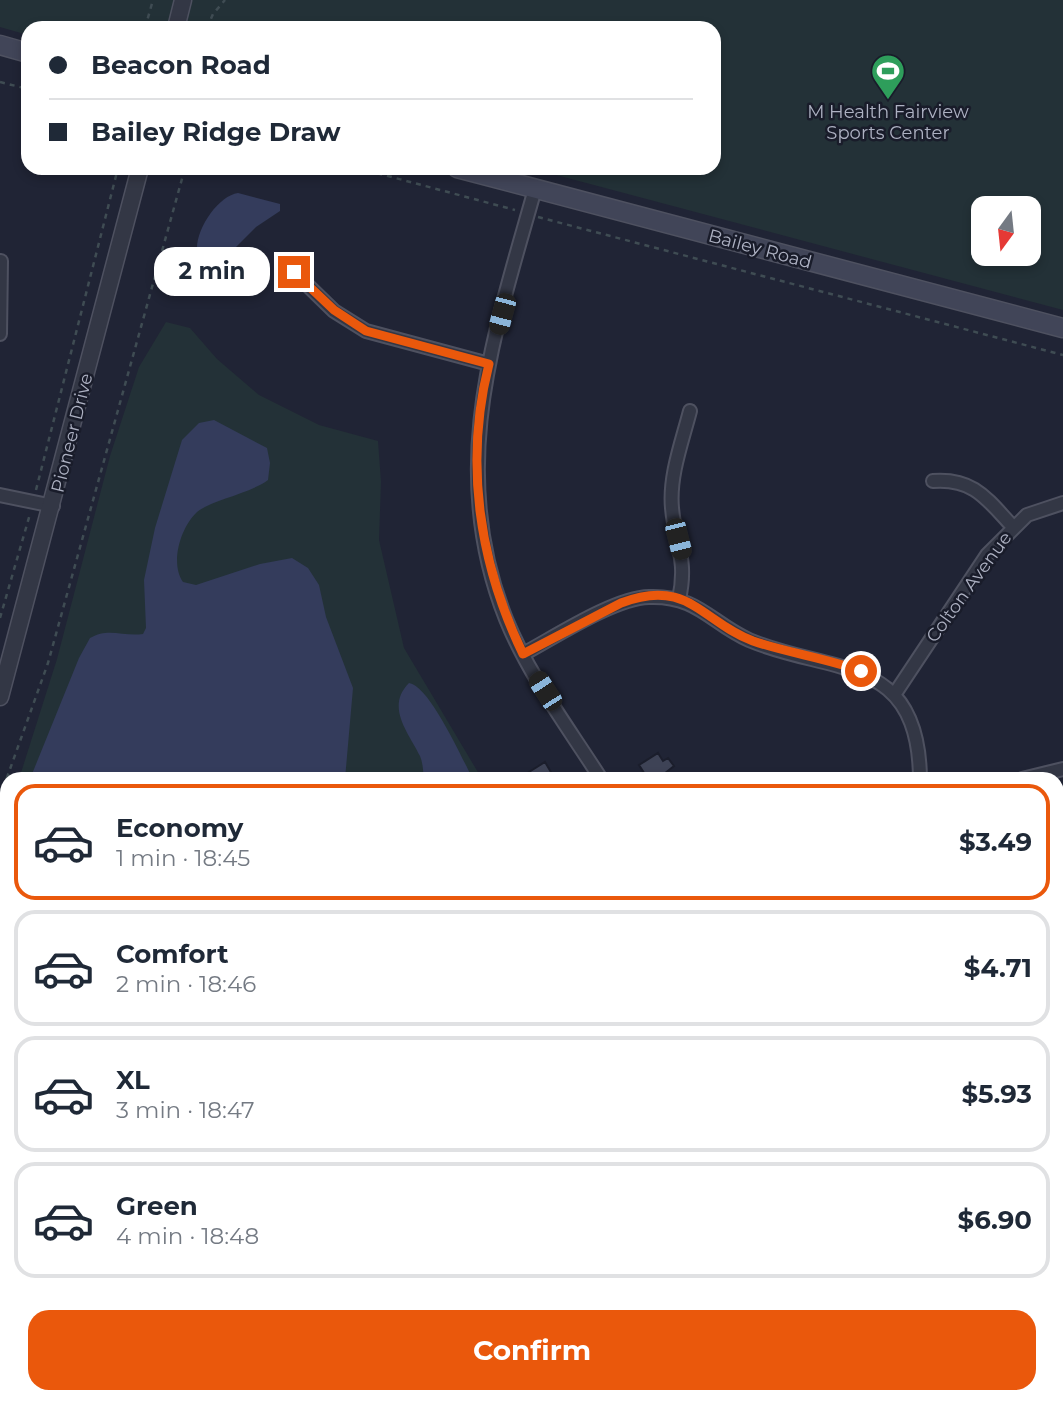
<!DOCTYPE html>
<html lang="en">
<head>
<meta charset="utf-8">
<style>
	:root { --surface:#fff; --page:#f2f2f3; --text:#1f2937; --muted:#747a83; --line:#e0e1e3; --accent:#ea580c }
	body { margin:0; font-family:Montserrat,sans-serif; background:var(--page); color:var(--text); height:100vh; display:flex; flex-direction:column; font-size:26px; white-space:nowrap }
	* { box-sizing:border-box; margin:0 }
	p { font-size:23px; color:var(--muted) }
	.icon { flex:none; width:38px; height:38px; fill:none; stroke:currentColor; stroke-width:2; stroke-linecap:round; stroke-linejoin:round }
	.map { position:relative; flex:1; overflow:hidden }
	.sheet { position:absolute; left:0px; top:772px; width:1064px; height:632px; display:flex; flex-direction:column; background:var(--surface); border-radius:21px 21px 0 0; box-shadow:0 4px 10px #0003 }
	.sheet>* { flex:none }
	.top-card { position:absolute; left:21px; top:21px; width:700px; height:154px; border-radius:21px; box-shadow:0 4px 10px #0003; display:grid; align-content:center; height:154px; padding:0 28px; background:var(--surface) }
	.needle { width:46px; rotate:195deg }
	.controls { position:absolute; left:971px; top:196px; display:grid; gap:14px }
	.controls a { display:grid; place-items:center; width:70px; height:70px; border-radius:14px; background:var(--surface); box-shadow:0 4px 10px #0003; font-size:35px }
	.end { position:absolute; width:32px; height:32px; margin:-16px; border:9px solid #ea580c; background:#fff; box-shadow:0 0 0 4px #fff }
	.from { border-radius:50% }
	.bubble { position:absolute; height:49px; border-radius:21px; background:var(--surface); box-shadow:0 4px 10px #0003; font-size:23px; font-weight:700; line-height:49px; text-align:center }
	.car { position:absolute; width:21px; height:42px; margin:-21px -10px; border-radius:9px; box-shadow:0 0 5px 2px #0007; background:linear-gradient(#222 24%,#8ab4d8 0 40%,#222 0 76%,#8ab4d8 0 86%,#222 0) }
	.top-card b { display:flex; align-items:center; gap:24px; height:66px; font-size:26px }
	.top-card b+b { border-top:2px solid var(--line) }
	.top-card i { width:18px; height:18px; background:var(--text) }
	ul { padding:12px 0 0; list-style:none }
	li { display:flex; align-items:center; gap:21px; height:116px; margin:0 14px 10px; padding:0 14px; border:4px solid var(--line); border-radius:21px }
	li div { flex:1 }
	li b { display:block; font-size:26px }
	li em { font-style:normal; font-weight:700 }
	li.current { border-color:var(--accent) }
	li>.icon { width:63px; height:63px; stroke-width:1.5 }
	.action { display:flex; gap:14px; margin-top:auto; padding:14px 28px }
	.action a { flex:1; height:80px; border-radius:21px; background:var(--accent); color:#fff; font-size:28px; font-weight:700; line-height:80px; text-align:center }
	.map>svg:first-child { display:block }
	.green { fill:#233137; fill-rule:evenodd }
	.water { fill:#343c5c }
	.building { fill:#3e4356; stroke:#1b1e2c; stroke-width:2 }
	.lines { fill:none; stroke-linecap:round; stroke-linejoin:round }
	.minor-casing { stroke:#4e5160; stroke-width:16 }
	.tertiary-casing { stroke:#4e5160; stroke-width:19 }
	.secondary-casing { stroke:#4e5160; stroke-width:21 }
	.path { stroke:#3f4c53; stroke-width:2.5; stroke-dasharray:5 5; stroke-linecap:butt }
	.minor { stroke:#333745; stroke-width:12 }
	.tertiary { stroke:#333745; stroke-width:16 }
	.secondary { stroke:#414558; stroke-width:18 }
	.route { stroke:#ea580c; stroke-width:9 }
	.labels { text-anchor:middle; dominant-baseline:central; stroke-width:5; stroke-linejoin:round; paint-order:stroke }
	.poi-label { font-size:18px; fill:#adb1c2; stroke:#191c2a }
	.street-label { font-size:18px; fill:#adb1c2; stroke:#191c2a }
</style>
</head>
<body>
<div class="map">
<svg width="1063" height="1403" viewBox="0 0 1063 1403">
	<rect width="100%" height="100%" fill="#202435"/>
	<path class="green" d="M0,0H1063V310L530,168H714V28H28V35L0,27ZM984,208H1029V254H984Z
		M166,322L190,328L217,359L259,395L319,425L378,441L381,482L379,540L404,648L482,779H19L57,659L110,456L139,367Z
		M7,814V1072L0,1070V835Z
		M573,1397V1396L851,1397L843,1403H570Z"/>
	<path class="water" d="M238,193L280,204V211L256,227L219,264L202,263C185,244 215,196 238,193Z
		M214,420L267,448L270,463L268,480C249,494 211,500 197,512C180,528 170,564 183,582L196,585L260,564L292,558L308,568L319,585L326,617L353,688L345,779H30L79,658L90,638C109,627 123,637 143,634L146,628L144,580L155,528L182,440L199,423Z
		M409,683C430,686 462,759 473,779H424C423,771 423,763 420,756C409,733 385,707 409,683Z
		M7,841V915L0,908V862Z
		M1057,1323L1063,1327V1403H1044L1040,1397L1057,1396Z"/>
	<path class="building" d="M658,753L663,761L668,758L674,766L664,774L667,779H648L639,765Z
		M545,762L555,779H533L529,772Z"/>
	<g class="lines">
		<g class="minor-casing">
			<path id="minor" d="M535,189C494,335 446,469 506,619C529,676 568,727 601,779
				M294,272L334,311L366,331L489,364
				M0,334L1,261
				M933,481C974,478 987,499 1013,527
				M0,495L53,506
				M679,599C688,559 675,544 672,508C669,476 682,442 690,411
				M523,654C555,637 614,598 649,597C697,595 711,623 749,640C832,675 919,653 920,779
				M894,695L987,555L1027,515L1063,503
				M1022,779L1063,769
				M1057,1170L1063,1197
				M1057,1271L1063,1270
				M0,1387L7,1389
				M36,1396L58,1403
				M930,1396L932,1403
				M471,1403L474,1396"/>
		</g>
		<g class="tertiary-casing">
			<path id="tertiary" d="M176,28L183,0
				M0,697L140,168"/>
		</g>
		<g class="secondary-casing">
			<path id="secondary" d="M0,45L28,53
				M457,168L1063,328"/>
		</g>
		<path class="path" d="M145,28L153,0
			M207,28L213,14L225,0
			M0,82L28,89
			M358,168L515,210
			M538,217L1063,355
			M36,490L118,168
			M0,618L30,514
			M0,797L48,663L185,168
			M1057,1254L1063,1253
			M753,1396L759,1403
			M693,1403L697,1396
			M831,1403L838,1396"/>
		<use href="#minor" class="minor"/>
		<use href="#tertiary" class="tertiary"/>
		<use href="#secondary" class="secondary"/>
	</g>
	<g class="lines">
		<path class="route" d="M294,272L334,310L366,331L489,364C464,462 479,563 523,654L621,603C688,577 702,622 753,641C788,653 826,658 861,671"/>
	</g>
	<defs>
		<g id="stadium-pin" transform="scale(1.75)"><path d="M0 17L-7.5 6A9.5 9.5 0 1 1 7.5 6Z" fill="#2e9e5b" stroke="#191c2a"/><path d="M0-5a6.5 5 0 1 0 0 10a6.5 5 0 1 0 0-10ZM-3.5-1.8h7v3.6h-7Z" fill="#fff"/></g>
	</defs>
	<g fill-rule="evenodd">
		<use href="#stadium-pin" x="888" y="71"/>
	</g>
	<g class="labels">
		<g class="poi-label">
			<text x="888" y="112">M Health Fairview<tspan x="888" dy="21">Sports Center</tspan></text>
		</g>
		<g class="street-label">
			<text transform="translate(760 249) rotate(15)">Bailey Road</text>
			<text transform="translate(72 433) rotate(-76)">Pioneer Drive</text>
			<text transform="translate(969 587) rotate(-54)">Colton Avenue</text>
		</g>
	</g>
</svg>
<div class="controls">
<a><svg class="needle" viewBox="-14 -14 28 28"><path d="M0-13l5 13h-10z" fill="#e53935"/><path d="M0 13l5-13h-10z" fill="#747a83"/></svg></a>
</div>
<i class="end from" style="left:861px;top:671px"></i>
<i class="end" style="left:294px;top:272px"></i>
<div class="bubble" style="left:154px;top:247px;width:116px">2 min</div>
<i class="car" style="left:502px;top:314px;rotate:195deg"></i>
<i class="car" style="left:678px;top:539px;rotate:166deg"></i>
<i class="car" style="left:545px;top:691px;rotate:327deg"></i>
<div class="top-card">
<b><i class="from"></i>Beacon Road</b>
<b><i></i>Bailey Ridge Draw</b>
</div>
<section class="sheet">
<ul>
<li class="current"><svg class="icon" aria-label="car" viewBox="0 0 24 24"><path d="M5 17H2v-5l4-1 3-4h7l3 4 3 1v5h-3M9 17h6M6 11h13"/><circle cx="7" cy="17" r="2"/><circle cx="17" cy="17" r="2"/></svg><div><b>Economy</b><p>1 min · 18:45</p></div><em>$3.49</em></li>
<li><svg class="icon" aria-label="car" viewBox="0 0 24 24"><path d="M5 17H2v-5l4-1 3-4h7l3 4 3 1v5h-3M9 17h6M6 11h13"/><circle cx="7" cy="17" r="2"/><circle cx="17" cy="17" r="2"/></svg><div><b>Comfort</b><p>2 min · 18:46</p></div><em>$4.71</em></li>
<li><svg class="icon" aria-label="car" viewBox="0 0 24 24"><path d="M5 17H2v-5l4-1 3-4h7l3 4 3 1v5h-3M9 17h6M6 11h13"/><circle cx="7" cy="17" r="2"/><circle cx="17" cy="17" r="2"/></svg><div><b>XL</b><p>3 min · 18:47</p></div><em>$5.93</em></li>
<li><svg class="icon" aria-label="car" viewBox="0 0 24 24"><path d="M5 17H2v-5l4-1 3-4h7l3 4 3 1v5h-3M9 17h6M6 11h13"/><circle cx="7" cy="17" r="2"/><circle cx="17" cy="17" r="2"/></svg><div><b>Green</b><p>4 min · 18:48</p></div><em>$6.90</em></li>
</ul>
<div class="action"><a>Confirm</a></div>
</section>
</div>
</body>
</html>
